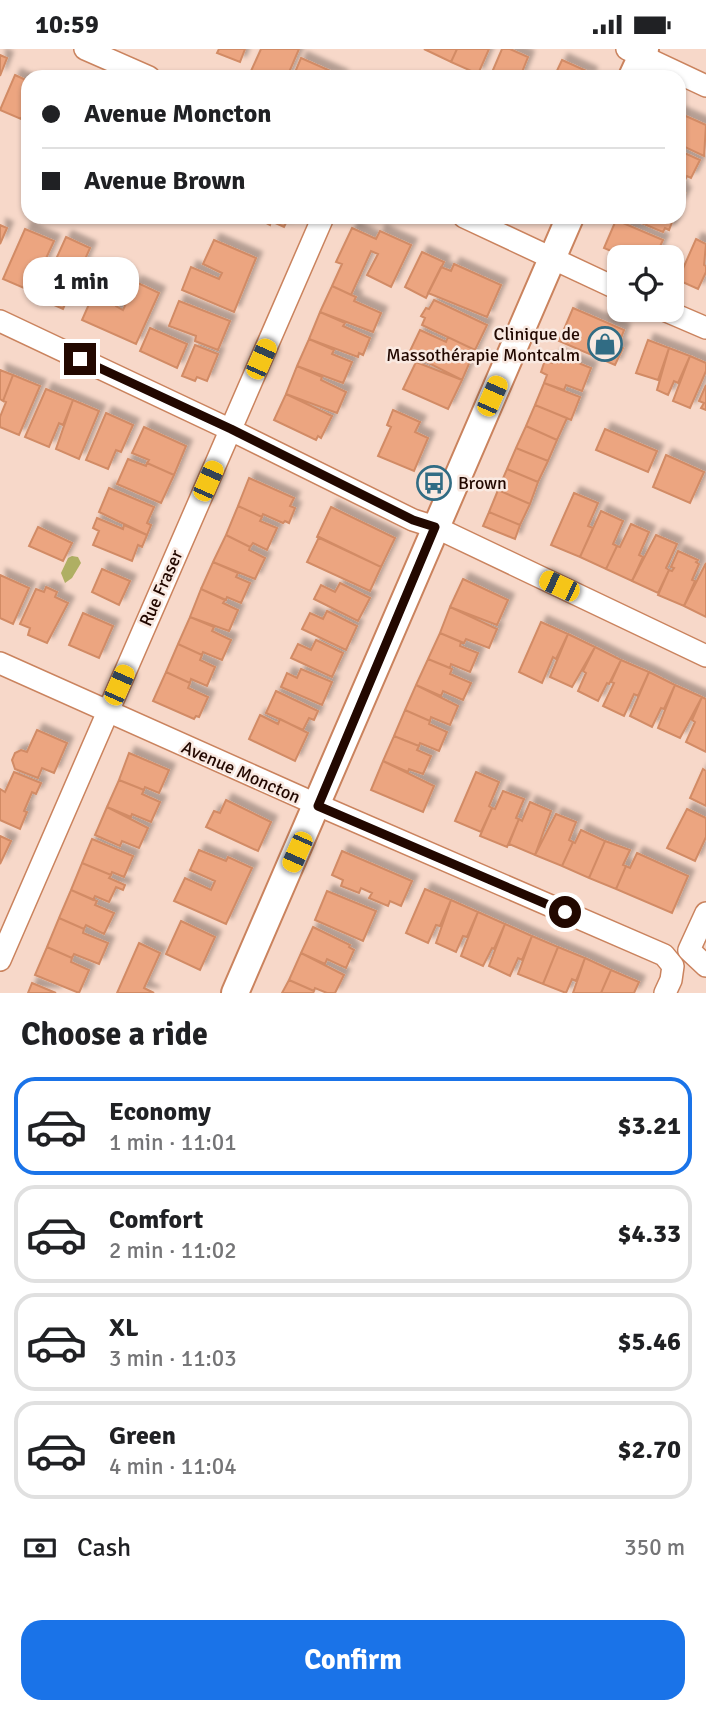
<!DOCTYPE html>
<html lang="en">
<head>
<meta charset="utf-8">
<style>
	:root { --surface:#fff; --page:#f6f6f6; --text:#202124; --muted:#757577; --line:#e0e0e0; --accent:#1a73e8 }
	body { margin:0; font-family:Signika,sans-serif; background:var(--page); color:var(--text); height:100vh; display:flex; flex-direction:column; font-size:26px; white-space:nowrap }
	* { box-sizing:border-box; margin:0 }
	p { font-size:23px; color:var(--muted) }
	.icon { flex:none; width:38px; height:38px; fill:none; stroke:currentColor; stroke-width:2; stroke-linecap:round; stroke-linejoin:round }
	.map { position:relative; height:944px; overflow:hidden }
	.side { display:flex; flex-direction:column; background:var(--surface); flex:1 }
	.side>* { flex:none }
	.banner { position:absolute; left:21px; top:21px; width:665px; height:154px; border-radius:21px; box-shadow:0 2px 5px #0004; display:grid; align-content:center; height:154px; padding:0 21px; background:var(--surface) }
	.controls { position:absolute; left:607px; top:196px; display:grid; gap:14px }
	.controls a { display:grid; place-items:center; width:77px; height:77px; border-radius:14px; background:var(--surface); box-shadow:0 2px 5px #0004; font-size:35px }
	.end { position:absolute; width:32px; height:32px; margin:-16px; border:9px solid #220800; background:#fff; box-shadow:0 0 0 4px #fff }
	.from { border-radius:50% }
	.bubble { position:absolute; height:49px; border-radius:21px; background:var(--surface); box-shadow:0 2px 5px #0004; font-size:23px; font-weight:800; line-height:49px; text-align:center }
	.car { position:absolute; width:21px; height:42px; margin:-21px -10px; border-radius:9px; box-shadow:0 0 5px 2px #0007; background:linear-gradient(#f5c518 24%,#345 0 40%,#f5c518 0 76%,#345 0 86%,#f5c518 0) }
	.banner b { display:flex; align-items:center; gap:24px; height:66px; font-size:26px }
	.banner b+b { border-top:2px solid var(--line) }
	.banner i { width:18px; height:18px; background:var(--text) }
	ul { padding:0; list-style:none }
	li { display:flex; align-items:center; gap:21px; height:98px; margin:0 14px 10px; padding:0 7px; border:4px solid var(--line); border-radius:21px }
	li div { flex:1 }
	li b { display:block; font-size:26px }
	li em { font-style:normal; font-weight:800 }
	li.on { border-color:var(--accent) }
	li>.icon { width:63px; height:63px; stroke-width:1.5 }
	h2 { padding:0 21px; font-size:32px; line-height:84px }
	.pay { display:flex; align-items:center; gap:18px; height:77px; padding:0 21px; font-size:26px }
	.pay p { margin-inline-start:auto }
	.action { display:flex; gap:14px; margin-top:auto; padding:14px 21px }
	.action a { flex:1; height:80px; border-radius:21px; background:var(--accent); color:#fff; font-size:28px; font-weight:800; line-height:80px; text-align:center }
	.status { display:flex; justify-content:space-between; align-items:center; height:49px; padding:0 35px; background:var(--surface); direction:ltr }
	.status svg { height:19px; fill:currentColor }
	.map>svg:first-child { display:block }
	.water { fill:#afaf63 }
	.building { fill:#eca580; stroke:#d28b65; stroke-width:2; filter:url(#shadow) }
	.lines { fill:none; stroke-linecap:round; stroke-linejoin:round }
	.minor-casing { stroke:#ca835e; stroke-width:24 }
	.major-casing { stroke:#ca835e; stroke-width:30 }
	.minor { stroke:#fff; stroke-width:21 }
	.major { stroke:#fff; stroke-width:26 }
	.route { stroke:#220800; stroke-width:9 }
	.labels { text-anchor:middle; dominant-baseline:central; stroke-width:5; stroke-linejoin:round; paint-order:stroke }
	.poi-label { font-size:18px; fill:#220800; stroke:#f9e9e1; text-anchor:end }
	.street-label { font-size:18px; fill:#220800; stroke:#f9e9e1 }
</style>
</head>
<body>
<div class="status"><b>10:59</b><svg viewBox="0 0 49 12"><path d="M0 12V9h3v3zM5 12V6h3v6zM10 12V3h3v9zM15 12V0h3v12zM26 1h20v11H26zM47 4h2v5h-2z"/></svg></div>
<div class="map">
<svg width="706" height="944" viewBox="0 0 706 944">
	<defs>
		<filter id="shadow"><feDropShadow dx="6" dy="-6" stdDeviation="2" flood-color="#0004"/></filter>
	</defs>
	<rect width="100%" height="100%" fill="#f7d8c9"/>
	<path class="water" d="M72,507L78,508L81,514L72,529L65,534L61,524L68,509Z"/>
	<path class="building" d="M219,0H245L240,13L217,4Z
		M261,0H299L287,28H265L251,22Z
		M424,0H457L451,13Z
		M457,0H489L478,25L451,13Z
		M502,0H510L528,8L520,28H490Z
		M0,6L7,9L0,27Z
		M301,9L342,27L341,28H293Z
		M562,11L591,24L590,28H554Z
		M15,26L28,32V54L21,70L0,61Z
		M679,64L706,76L704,107L683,97L682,99L679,98Z
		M679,98L682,99L680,102L700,111L691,129L687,127L685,131L679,129Z
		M679,137L682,138L680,142L685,144L679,156Z
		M255,168H289L284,178L271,172L270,176Z
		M627,168H674L669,181L665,179L663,183L646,176L648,172H646L644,175Z
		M616,171L663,191L655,208H625L604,199Z
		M0,176L7,179L0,195Z
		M352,179L376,190L380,182L411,196L391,238L367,226L378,205L371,202L351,246L332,237L342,215L336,213Z
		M25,180L54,192L31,242L3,230Z
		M66,188L90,199L63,260L38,249L47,227L53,230L57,222L52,219Z
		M696,190L706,195L704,216L706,217V223L698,240L678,231Z
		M214,191L256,209L234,263L182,241L191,218L219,230L222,224L203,215Z
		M422,203L444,213L426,249L405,238Z
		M454,215L501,236L487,268L428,244L441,218L451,222Z
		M105,219L129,230L116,257L123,261L136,233L159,244L136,295L82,271Z
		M332,237L356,248L354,252L381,264L373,283L320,263Z
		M434,251L487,276L475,301L422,276L425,269L421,267L426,259L429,260Z
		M179,252L230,272L218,301L195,292L196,287L169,277Z
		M573,259L624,281L618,297L623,299L615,316L559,292Z
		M320,263L345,274L343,277L370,289L363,306L359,304L358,308L309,290Z
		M150,279L187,295L177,319L140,302Z
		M420,281L446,293L448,288L475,301L462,331L409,304Z
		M309,290L334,301L332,305L352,313L343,334L297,317Z
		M648,291L669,299L658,331L636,324Z
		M195,296L218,305L207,332L197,328L195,332L182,327Z
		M669,299L690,307L678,334L674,332L668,346L657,341Z
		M556,305L591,319L582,342L566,336L564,341L544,334L547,326L541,323L545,311L552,314Z
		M690,307L706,314V322L690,359L673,352Z
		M416,313L462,331L448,360L403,340Z
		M297,317L322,328L321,331L346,343L337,364L286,345Z
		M0,321L13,326L3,352L0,350Z
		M13,326L40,337L19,386L0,378V368L6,353L3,352Z
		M544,334L580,348L571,371L535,356Z
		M706,336V361L701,359L704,354L699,352Z
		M46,340L73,351L63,376L59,374L49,398L25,388Z
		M286,345L332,367L321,389L318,387L316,391L274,371Z
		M73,351L99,362L79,410L56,400Z
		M535,356L567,369L557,391L526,377Z
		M393,361L420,373L415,383L428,389L414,422L378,407L391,378L387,376Z
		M106,364L133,376L121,403L116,401L108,420L86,411Z
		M526,377L557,391L548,412L516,399Z
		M144,378L186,397L174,426L147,414L149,411L132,404Z
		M605,380L657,402L648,423L596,401Z
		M516,399L548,412L538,433L507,420Z
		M666,406L704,423L690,454L653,438Z
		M128,410L146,417L147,414L174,426L161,454L117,435Z
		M507,420L538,433L530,455L498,441Z
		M249,429L294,449L290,457L295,459L289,474L285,472L283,474L263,465L262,468L238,457Z
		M109,439L154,458L147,474L151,476L147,486L99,463Z
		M498,441L530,455L520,476L489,463Z
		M574,444L598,454L588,477L593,479L580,508L551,496Z
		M238,457L262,468L260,472L277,479L267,501L253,494L250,498L226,486Z
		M331,458L395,489L381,518L317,488Z
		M601,462L623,472L613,495L617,497L606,520L580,508Z
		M489,463L520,476L515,490L483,477Z
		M97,469L123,480L124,476L147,486L142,498L138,496L132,512L93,496L99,482L93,479Z
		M631,475L649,483L639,506L643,508L632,532L606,520L617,497L620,498Z
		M38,478L72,494L63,512L29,497Z
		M226,486L250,498L249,501L265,509L255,530L213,513Z
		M656,486L677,495L666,519L669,521L658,544L632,532Z
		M319,488L381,518L370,542L307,513Z
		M678,502L698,511L696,513L699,515L692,531L695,532L684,557L658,546L669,521L672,522L674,519L671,518Z
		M213,513L238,524L236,528L250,534L241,554L227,548L226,551L201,540Z
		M706,514V568L684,557Z
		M102,520L130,532L119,556L92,543Z
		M0,526L29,539L13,575L0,569Z
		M463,530L508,551L497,576L450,558Z
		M340,534L370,549L358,572L314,550L321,536L335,543Z
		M46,538L57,543L55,548L68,554L47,594L28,586L30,579L20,575L36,540L44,543Z
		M201,540L225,551L223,554L238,561L229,582L190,568Z
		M450,558L497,580L489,599L466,590L464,594L440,584Z
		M327,562L357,577L346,601L302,580L310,564L323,570Z
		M83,564L113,577L99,609L69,596Z
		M190,568L214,578L212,582L231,591L222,611L203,603L202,606L178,595Z
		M541,573L568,585L556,610L553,608L542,634L519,623Z
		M440,584L461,593L460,597L478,604L470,623L451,615L450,619L428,610Z
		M568,585L595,598L572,638L550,628Z
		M316,591L343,604L332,628L291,609L298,595L311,601Z
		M178,595L202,606L200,611L215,618L207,637L191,630L190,634L166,623Z
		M595,598L621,611L609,635L607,634L598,652L578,642L586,624L583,622Z
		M428,610L452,620L450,625L471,634L463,651L443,642L441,647L416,636Z
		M621,611L649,623L638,647L634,645L624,667L603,657L614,634L611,633Z
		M301,620L332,633L322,656L281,638L287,624L297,629Z
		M166,623L190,634L188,639L208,648L199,668L196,667L194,670L153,652Z
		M649,623L675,636L664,660L661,659L652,678L630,667Z
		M416,636L458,657L450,676L431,668L430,672L405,661Z
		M675,636L702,648L680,689L658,679Z
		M276,642L318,662L314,671L309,669L303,681L266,664Z
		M702,648L706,650V703L686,693L695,673L692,671Z
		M405,661L430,672L429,675L447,683L439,702L420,694L419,697L394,687Z
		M260,666L278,675L280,670L308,684L295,712L249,690Z
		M37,681L67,694L54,724L42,719L38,729L15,720L12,711L15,704L21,701L27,703Z
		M394,687L419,697L417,701L431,707L423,725L409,720L408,723L383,712Z
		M129,704L169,721L159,744L145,738L144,741L119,731Z
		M383,712L434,737L423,763L371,741Z
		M703,720L706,722V757L690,749Z
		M14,723L41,734L36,745L32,743L24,762L27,763L20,780L0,771V740L5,743Z
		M476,723L499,733L489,757L492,759L481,783L455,772Z
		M119,731L144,741L142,745L160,753L151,773L132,765L131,768L107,758Z
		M503,742L524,750L516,769L519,770L507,798L480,787L492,759L495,760Z
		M226,751L271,773L258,802L206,778L214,762L220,764Z
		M530,753L551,762L535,806L509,795L519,770L522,772Z
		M107,758L148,779L139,799L122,792L120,797L95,786Z
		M687,760L706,769V788L695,812L667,799Z
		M556,765L576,773L569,791L573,793L562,817L535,806Z
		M581,781L605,792L589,829L562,817L573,793L575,794Z
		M0,787L11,792L0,815Z
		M92,790L133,807L124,828L112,823L111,826L82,814Z
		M605,792L630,801L623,816L626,817L616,840L589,829Z
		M199,801L226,812L228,808L252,819L226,875L174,852L185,829L211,841L215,832L190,821Z
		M342,802L412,832L401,857L390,852L388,857L369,849L372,844L361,839L359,844L341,837L343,831L332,826Z
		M637,804L688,827L672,864L616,840L626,817L630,819Z
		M82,814L111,826L109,829L125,836L123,841L116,838L109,853L95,847L93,851L71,841Z
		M425,840L451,851L440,877L436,876L428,894L406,884Z
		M71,841L97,852L95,856L114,864L104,885L86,876L84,880L59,869Z
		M327,842L376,862L363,892L315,871Z
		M451,851L478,863L467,888L463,887L456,903L436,894Z
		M478,863L505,875L494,900L492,899L483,917L461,907Z
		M59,869L84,880L83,884L108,894L99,915L74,905L72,909L47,898Z
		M181,872L215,888L200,921L166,905Z
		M505,875L532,887L522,911L518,909L510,927L489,917Z
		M313,878L350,896L349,898L354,901L346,919L327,910L325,915L301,904Z
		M532,887L558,898L543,935L518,925Z
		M139,894L160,904L144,939L154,944H117Z
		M47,898L72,909L71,913L89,921L79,944L35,926Z
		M558,898L585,909L576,932L572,930L566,944L543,935Z
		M301,904L344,926L335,944H327L315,939L314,942L289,931Z
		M585,909L611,921L601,944H573Z
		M611,921L639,933L634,944H601Z
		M289,931L314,942L313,944H282Z
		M32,934L56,944H28Z"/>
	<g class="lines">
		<g class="minor-casing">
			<path id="minor" d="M85,0L149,28
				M627,0L706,37
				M464,168L620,241
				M664,261L706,279
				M0,272L231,381L413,471L435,478L706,607
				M0,614L318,756L664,906L673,917L671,931L665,944
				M706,864L689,901L706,917
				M0,911L323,168"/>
		</g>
		<g class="major-casing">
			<path id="major" d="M632,28L645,0
				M235,944L570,168"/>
		</g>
		<use href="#minor" class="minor"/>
		<use href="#major" class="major"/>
	</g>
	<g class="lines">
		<path class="route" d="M80,310L231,380L413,471L435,478L318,757L565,863"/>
	</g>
	<defs>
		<g id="shop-ring" transform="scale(1.75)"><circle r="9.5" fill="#f9e9e1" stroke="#316c84" stroke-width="1.5"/><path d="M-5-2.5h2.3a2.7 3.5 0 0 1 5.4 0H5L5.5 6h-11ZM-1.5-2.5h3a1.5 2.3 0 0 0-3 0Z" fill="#316c84"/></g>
		<g id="bus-ring" transform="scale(1.75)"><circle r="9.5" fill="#f9e9e1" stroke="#316c84" stroke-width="1.5"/><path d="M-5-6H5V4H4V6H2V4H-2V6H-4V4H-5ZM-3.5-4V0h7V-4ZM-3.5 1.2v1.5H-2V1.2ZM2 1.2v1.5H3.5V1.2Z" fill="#316c84"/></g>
	</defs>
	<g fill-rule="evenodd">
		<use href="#shop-ring" x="605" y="295"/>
		<use href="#bus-ring" x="434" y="434"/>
	</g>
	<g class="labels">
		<g class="poi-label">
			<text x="580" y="285">Clinique de<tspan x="580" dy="21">Massothérapie Montcalm</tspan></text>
			<text x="458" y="434" text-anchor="start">Brown</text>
		</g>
		<g class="street-label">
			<text transform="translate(161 539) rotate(-66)">Rue Fraser</text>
			<text transform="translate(241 723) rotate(24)">Avenue Moncton</text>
		</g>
	</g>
</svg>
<div class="controls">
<a><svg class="icon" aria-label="locate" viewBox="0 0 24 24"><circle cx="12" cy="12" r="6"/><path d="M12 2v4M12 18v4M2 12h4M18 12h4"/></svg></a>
</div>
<i class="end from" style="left:565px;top:863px"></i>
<i class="end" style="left:80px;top:310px"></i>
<div class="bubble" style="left:23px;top:208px;width:116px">1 min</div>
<i class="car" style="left:261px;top:310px;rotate:24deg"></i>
<i class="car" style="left:492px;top:347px;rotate:24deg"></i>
<i class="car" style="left:208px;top:432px;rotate:24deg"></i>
<i class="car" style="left:559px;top:537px;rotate:295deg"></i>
<i class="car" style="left:119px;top:636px;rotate:24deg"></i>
<i class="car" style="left:297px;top:803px;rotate:204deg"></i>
<div class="banner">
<b><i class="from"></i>Avenue Moncton</b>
<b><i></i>Avenue Brown</b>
</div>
</div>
<section class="side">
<h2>Choose a ride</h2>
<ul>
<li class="on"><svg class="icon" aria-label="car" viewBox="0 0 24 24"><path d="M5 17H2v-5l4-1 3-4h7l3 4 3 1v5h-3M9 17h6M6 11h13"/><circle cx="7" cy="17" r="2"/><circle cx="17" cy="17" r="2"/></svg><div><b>Economy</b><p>1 min · 11:01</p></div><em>$3.21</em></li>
<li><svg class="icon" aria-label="car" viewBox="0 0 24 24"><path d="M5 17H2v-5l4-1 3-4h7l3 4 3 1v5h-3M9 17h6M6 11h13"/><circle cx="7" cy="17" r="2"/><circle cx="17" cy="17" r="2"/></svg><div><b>Comfort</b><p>2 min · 11:02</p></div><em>$4.33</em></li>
<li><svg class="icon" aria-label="car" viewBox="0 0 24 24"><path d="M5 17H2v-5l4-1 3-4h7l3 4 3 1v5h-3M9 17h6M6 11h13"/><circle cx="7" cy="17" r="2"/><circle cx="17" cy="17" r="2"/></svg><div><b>XL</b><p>3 min · 11:03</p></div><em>$5.46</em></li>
<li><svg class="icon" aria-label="car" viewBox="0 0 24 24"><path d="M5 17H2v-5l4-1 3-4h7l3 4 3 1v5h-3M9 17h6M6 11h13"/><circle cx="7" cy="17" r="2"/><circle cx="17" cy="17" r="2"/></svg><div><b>Green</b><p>4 min · 11:04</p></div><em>$2.70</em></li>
</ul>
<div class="pay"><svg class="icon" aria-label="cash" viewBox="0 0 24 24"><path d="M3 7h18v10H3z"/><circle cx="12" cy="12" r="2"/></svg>Cash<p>350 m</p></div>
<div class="action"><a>Confirm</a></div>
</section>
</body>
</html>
